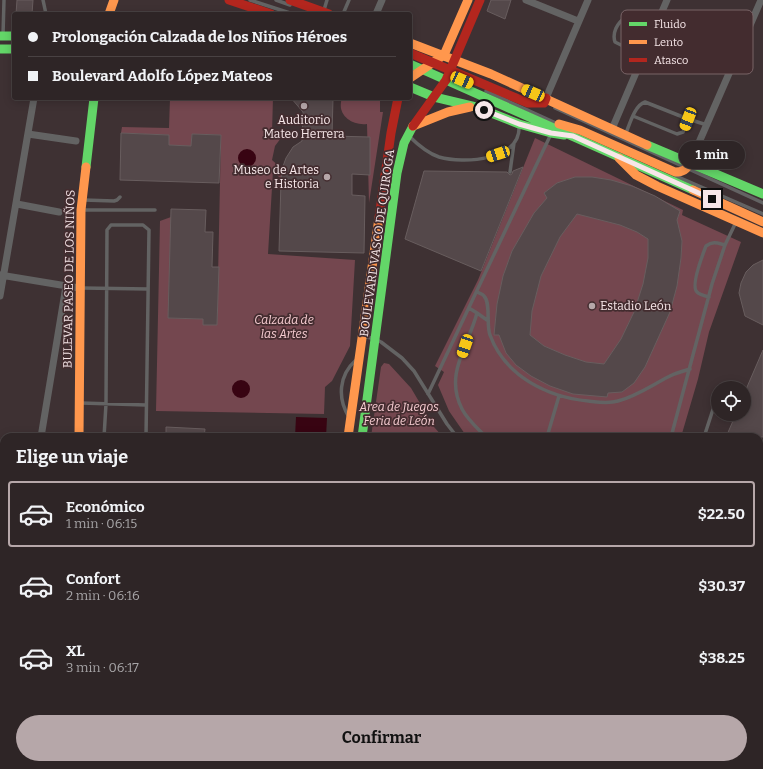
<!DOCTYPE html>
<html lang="es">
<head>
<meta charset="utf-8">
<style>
	:root { --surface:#2e2526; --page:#3a3132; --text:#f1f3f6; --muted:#a7a5a7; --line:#494243; --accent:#b6a7a9 }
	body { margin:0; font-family:Bitter,serif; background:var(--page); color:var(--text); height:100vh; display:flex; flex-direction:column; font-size:15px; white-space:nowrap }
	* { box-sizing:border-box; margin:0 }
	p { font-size:13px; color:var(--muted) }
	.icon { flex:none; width:22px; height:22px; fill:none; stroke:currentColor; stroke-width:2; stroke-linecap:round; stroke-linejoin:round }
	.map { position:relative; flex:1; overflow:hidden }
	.side { position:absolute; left:0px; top:433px; width:763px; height:336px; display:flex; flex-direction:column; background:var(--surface); border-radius:12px 12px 0 0; box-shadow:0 2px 10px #0003,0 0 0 1px var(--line) }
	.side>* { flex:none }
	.banner { position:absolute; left:12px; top:12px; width:400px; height:88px; border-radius:4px; box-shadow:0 2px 10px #0003,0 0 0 1px var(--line); display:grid; align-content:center; height:88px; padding:0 16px; background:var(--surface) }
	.tools { position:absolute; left:711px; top:381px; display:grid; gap:8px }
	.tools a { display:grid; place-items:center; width:40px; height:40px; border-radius:50%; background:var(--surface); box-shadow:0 2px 10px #0003,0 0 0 1px var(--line); font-size:20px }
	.end { position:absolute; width:18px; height:18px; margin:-9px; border:5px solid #f7e7e9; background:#111; box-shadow:0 0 0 2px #111 }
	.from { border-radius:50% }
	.bubble { position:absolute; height:28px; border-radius:14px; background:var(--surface); box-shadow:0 2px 10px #0003,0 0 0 1px var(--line); font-size:13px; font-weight:700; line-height:28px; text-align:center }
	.car { position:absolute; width:12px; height:24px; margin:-12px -6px; border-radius:5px; box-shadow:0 0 3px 1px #0007; background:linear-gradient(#f5c518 24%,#345 0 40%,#f5c518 0 76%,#345 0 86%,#f5c518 0) }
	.banner b { display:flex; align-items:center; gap:14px; height:38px; font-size:15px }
	.banner b+b { border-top:1px solid var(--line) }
	.banner i { width:10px; height:10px; background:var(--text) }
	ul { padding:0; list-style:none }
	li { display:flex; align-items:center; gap:12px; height:66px; margin:0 8px 6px; padding:0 8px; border:2px solid transparent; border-radius:4px }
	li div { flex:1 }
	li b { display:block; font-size:15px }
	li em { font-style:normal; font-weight:700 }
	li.selected { border-color:var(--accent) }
	li>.icon { width:36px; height:36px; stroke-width:1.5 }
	h2 { padding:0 16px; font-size:18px; line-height:48px }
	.button { display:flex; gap:8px; margin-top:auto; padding:8px 16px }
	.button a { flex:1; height:46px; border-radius:24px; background:var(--accent); color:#111; font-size:16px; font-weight:700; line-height:46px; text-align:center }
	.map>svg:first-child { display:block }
	.green { fill:#74474f }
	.water { fill:#380412 }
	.building { fill:#54484a; stroke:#685d5e; fill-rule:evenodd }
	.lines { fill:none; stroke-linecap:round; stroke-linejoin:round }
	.path { stroke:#6d6b6a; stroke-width:1.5; stroke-dasharray:1 3; stroke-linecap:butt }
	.lane { stroke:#636363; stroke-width:3.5 }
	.street { stroke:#636363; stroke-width:7 }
	.fast { stroke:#63d668; stroke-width:9 }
	.slow { stroke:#ff974d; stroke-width:9 }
	.jam { stroke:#b3261e; stroke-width:9 }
	.route { stroke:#f7e7e9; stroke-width:5 }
	.poi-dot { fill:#b6a7a9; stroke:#432c2f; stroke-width:1.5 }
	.labels { text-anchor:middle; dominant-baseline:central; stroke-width:3.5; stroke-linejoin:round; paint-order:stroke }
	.poi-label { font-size:12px; fill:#f7e7e9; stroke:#432c2f }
	.street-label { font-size:12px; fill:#f7e7e9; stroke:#432c2f }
	.park-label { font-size:12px; font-style:italic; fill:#f7cdd2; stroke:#432c2f }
	.key { fill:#432c2f; stroke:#796467; stroke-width:1 }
	.key-label { font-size:11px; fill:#f7e7e9 }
</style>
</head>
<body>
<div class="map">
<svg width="763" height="769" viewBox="0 0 763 769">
	<rect width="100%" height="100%" fill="#3e3133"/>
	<path class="green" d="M170,98H273L272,132L281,138L275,146L272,160L282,169L281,179L273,171L268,254L355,260L350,346L332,381L325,387L324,414L156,411L160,221L171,217L169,318L203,319V325H217L221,135L192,134L191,155H183V146L169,145V135L121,133L122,127L169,128Z
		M342,98L380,99V112H383L369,203L367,124C352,126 336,115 342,98Z
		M535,138L683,210L682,215L741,242L709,332L698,379L681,437H467L449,411L438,385L444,372L435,366L478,280Z
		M384,363L389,364L411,388L434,427L443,437H371L381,367Z
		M72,765H518L516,769H73Z"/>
	<path class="water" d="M238 158a9 9 0 1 1 18 0a9 9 0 1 1-18 0Z
		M232 389a9 9 0 1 1 18 0a9 9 0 1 1-18 0Z
		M296,417L327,418L326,437H295Z"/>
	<path class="building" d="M17,0H33L32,14H16Z
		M491,0H511L505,19L487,11Z
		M291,98H333L332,136L370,137V175L352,174V195L365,196L364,253L279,251L281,181L282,169L286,158L293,147L302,141L303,112Z
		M121,133L169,135V145L191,146L192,134L221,135L219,183L120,180Z
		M523,167L481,271L405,239L424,171L507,172L510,175L512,174L513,171Z
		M575,177H592L611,180L632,186L655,196L680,211L677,220L682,241L681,258L677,286L670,312L645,367L634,383L622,392L608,393L607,397L573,394L550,386L531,376L516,365L506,353L499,335H494L497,304L503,276L512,251L534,213L547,198L544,193L557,183ZM577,214L620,225L637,232L648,239V258L643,284L634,312L621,339L604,364L586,362L565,355L544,346L530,335L532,311L541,276L560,237Z
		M171,209L206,210L205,232H213L212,267H219L217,325H203V319L168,318Z
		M763,260V325L745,316L739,293L741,283L746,272L753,265Z
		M763,350V437H726L736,414H744V394Z
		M166,427L205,429L204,437H166Z"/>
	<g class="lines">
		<path class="path" d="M759,511L763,501
			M759,552L763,554
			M261,765L262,769
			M83,769L85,765
			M210,769V765
			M234,769L235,765
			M353,769L355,765
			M433,769V765"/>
		<path class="lane" d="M43,0L46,14
			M250,0L293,14
			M276,0L290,5
			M324,10L327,0
			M343,14L349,0
			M625,18L632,19L635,21C635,30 632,38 627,45H621L615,42C612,33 617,23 625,18Z
			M3,35L4,0
			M632,37L648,44
			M486,91L558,124
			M555,108L763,203
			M688,119L707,125
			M626,133C630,123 635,105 645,102L688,119L683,132L677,134L633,116
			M409,136C418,145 427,153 439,157C463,164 522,161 519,125
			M510,172L514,143
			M676,176L763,214
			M84,200L114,201L117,200L120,197
			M82,210H155
			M82,288L148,289
			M477,292C479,293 483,294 484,296C491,303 486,325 490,335C505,376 547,397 588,401C597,402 608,404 618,401C637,396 652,385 670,376C676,373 683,371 690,369
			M709,297C705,296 700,295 697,292C690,286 703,254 706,246C713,241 717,243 725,245
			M469,308L477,313C468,347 444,374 462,409C467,419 478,429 486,437
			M477,313L487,320
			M363,336L375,339L381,342L402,358L414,371L447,424L457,437
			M428,394L551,134
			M81,403L146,405
			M349,417C337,398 339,375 356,360
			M104,437L106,404L107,230L111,225H143L149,230L146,437
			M547,437L559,396
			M671,437L712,284L725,245L736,222
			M704,437L718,394
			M743,769L745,765"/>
		<path class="street" d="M526,0L578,21
			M376,14L382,0
			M546,98L588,0
			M612,129L667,0
			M28,134L76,141
			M690,163L761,0
			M17,204L59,212
			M0,275L79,288
			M0,296L34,98
			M41,437L66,286
			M0,461L4,462
			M0,576H4"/>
		<path class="fast" d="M0,36H14
			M0,49H14
			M410,64L693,190
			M410,87L434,97L476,107L519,124L551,133L564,135
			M647,145L763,194
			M86,167L94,98
			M362,437L397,173L404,143L413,126
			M534,769L536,765"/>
		<path class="slow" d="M109,14L114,0
			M410,43L491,74L647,145
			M410,78L444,55L468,0
			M559,124L580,130L675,172C683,172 686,170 690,163
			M413,126L448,112L470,107
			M619,158L636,175L657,186L763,233
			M693,190L763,222
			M79,437L81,210L86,167
			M348,437L379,218
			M548,769L550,765"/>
		<path class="jam" d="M229,0L271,14
			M290,0L329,14
			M410,53L528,103H544L546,98
			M413,126L446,80L480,0
			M379,218L391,133L398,98"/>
	</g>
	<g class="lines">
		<path class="route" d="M484,110L519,124L551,133L573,136L712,199"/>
	</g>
	<g class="poi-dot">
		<circle cx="304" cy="106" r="4"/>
		<circle cx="327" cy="177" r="4"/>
		<circle cx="592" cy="306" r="4"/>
	</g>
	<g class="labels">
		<g class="poi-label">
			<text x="304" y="120">Auditorio<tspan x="304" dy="14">Mateo Herrera</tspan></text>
			<text x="319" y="170" text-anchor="end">Museo de Artes<tspan x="319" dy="14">e Historia</tspan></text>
			<text x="600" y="306" text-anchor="start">Estadio León</text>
		</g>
		<g class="street-label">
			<text transform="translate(377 243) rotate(-82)">BOULEVARD VASCO DE QUIROGA</text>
			<text transform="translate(69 279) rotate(-89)">BULEVAR PASEO DE LOS NIÑOS</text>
		</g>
		<g class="park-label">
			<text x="284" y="320">Calzada de<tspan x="284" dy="14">las Artes</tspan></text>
			<text x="399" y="407">Area de Juegos<tspan x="399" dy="14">Feria de León</tspan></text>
		</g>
	</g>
	<rect x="621" y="10" width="132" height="64" rx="6" class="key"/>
	<rect x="629" y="22" width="18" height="4" fill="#63d668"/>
	<rect x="629" y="40" width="18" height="4" fill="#ff974d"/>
	<rect x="629" y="58" width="18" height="4" fill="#b3261e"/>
	<g class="key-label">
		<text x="654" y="28">Fluido</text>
		<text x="654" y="46">Lento</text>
		<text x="654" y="64">Atasco</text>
	</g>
</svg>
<div class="tools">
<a><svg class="icon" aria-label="locate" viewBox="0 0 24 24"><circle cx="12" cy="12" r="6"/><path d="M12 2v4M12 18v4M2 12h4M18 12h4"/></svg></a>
</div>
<i class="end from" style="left:484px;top:110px"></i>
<i class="end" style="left:712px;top:199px"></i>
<div class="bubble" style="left:679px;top:141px;width:66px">1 min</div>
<i class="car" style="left:462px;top:80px;rotate:114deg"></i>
<i class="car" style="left:533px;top:93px;rotate:294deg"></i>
<i class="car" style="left:688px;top:119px;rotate:201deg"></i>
<i class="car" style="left:498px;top:154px;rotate:252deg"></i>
<i class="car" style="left:465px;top:346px;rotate:199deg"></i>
<div class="banner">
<b><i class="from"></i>Prolongación Calzada de los Niños Héroes</b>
<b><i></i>Boulevard Adolfo López Mateos</b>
</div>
<section class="side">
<h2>Elige un viaje</h2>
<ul>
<li class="selected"><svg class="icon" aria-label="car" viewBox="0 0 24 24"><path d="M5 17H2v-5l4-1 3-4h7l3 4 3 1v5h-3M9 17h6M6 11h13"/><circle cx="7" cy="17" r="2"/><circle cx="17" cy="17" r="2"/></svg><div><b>Económico</b><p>1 min · 06:15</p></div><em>$22.50</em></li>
<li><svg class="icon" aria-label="car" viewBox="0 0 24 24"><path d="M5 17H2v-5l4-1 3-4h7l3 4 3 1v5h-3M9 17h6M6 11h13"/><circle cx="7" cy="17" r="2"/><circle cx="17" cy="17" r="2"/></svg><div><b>Confort</b><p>2 min · 06:16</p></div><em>$30.37</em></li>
<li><svg class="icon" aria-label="car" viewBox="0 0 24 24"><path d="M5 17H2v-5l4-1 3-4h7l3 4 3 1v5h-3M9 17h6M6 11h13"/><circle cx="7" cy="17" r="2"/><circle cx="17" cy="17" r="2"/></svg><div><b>XL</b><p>3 min · 06:17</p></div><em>$38.25</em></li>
</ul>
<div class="button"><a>Confirmar</a></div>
</section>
</div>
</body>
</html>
